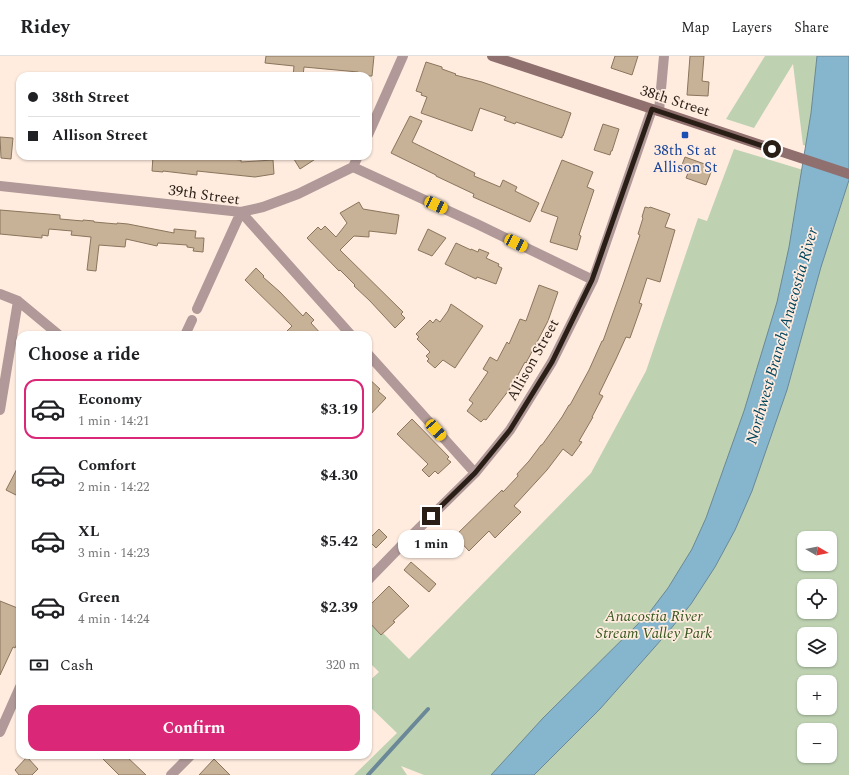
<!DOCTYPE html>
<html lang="en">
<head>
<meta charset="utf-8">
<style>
	:root { --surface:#fff; --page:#f6f6f6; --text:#202124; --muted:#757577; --line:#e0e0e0; --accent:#db2777 }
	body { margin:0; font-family:Spectral,serif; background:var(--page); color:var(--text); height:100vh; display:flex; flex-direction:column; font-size:15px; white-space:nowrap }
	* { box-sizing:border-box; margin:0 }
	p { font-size:13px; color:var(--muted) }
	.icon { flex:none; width:22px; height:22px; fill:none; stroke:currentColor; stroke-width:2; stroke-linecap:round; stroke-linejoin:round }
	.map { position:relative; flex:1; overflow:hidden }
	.details { position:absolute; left:16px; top:275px; width:356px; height:428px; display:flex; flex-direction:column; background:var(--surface); border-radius:12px; box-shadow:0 1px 3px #0004 }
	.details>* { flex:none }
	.banner { position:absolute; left:16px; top:16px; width:356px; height:88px; border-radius:12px; box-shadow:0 1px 3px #0004; display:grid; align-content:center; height:88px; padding:0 12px; background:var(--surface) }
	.needle { width:26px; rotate:99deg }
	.buttons { position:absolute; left:797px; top:475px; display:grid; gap:8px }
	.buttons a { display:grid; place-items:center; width:40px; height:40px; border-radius:8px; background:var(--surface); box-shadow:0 1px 3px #0004; font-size:20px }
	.end { position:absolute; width:18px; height:18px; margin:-9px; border:5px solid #2a1f17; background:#fff; box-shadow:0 0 0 2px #fff }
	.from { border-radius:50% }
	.bubble { position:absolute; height:28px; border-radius:12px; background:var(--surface); box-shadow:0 1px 3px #0004; font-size:13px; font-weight:700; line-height:28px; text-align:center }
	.car { position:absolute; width:12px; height:24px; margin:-12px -6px; border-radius:5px; box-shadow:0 0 3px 1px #0007; background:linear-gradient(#f5c518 24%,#345 0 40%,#f5c518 0 76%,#345 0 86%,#f5c518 0) }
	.banner b { display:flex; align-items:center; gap:14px; height:38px; font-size:15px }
	.banner b+b { border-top:1px solid var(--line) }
	.banner i { width:10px; height:10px; background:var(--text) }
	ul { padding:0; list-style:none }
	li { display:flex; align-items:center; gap:12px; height:60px; margin:0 8px 6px; padding:0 4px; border:2px solid transparent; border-radius:12px }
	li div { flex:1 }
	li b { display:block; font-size:15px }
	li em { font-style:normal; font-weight:700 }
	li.on { border-color:var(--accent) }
	li>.icon { width:36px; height:36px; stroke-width:1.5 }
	h2 { padding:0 12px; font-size:18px; line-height:48px }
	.pay { display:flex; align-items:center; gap:10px; height:44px; padding:0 12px; font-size:15px }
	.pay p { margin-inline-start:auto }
	.button { display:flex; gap:8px; margin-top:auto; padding:8px 12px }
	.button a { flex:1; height:46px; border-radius:12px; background:var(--accent); color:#fff; font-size:16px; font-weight:700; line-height:46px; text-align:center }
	header { display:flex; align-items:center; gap:24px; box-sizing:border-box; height:56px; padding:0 20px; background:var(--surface); border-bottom:1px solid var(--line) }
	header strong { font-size:19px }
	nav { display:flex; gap:22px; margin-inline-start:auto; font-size:14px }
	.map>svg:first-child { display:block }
	.green { fill:#bed2b2; fill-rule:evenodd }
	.water { fill:#86b5ce; stroke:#6a8897 }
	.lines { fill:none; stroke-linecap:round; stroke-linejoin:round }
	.stream { stroke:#6a8897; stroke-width:4 }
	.building { fill:#c7b197; stroke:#8a755c }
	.minor { stroke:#b09998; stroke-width:10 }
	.tertiary { stroke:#b09998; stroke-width:10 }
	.secondary { stroke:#906f6f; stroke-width:10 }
	.route { stroke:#2a1f17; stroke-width:5 }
	.transit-dot { fill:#1a4fb4; stroke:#ffecdf; stroke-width:1.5 }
	.labels { text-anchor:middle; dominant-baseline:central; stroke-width:3.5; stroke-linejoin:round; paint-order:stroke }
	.street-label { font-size:15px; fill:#2a1f17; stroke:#ffecdf }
	.transit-label { font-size:15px; fill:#164399; stroke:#ffecdf }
	.park-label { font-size:15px; font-style:italic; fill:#37571f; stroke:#ffecdf }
	.water-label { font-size:16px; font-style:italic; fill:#00445d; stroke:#ffecdf }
</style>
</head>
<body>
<header>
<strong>Ridey</strong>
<nav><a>Map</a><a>Layers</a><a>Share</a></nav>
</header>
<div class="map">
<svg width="849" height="719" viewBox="0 0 849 719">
	<rect width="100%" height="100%" fill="#ffecdf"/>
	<path class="green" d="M765,0H849L844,98L803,89L793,8L754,72L726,63Z
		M734,93L846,127L849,124V719H424L401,710L407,719H354L397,677L368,649V626L379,616L368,605V562L409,603L591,417L646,315L698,162L707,165ZM804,482H830V508H804ZM804,530H830V556H804ZM804,578H830V604H804ZM804,626H830V652H804ZM804,674H830V700H804Z"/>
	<path class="water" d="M817,0H849V124L821,211L787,334L752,435L735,474L715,511L691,548L669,575L600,653L534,719H491L543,662L649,557L668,532L692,493L706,462L744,355L777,246L789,191L811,57Z"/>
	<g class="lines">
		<path class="stream" d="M368,719L428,653"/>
	</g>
	<path class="building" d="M266,0H374L372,20H358V16L304,11L303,20H293L294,10L265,7Z
		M615,0H638L632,19L611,12Z
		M690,0H704L702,25L709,26L708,40L687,39Z
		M426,6L442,11V13L456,18L455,19L482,26L571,57L563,80H562V82L516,66L515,68L504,64L506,61L480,52L472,75L421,57L427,41L421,39L422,37L416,35Z
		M410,60L422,65L412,86L475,117L474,120L500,131L503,124L517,131L515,135L539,147L530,166L473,141L474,138L436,120V119L391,97Z
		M603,68L619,73L612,95H611L610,99L594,94Z
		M0,81L13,82L11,103L1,102Z
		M153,100L187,103V100H203L241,104V106L273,104L274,118L255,121L197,115V119L163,115V116L152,115Z
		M292,100H320L300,113Z
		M685,101L713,111L706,129L686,122L688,117L680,114Z
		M562,104L593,116L587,131L594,134L579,179L581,180L577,194L550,186L558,161L541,155Z
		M359,146L363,153L399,159L396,178L369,175V181L354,180L340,194L403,256L401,258L405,262L395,272L370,245L354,230L355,229L340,214L339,215L307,182L318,171L321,174L325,170L336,181L347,167L340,157Z
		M645,151L649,152L650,151L670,158L665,171L675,174L660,226L647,222L639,247L642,248L630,282L626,281L616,303L599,338L603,340L592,361H593L579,385L582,386L572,400L563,393L547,414L514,450L521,456L495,482L489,475L469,495L455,480L502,434L503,436L518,420L517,418L529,405L541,389H542L562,361L569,349H570L589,314L602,285H603L623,229L640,179L638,178L643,162L642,161Z
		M0,154L60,159V163L83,165V164L94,165V166L117,168V167L128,168L174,177V173L196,175L195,182H204L203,196L193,195L194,192L187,191V189L158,187L157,190L126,183L125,191L99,189L96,215L87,214L91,181L71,179L72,175L49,173L48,180L42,179V182L0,178Z
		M428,173L446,182L432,200L418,194Z
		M456,187L471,194V193L478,196L479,193L489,197L486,202L499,208L498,210L502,212L496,228L477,221L476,223L445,208Z
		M256,212L264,220L263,221L280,236L303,260L306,256L314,264L311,267L322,279H283L292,270L245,224Z
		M539,229L558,236L548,265L526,307L525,306L512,330L486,364L484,363L481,366L467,355L473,347L469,344L488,316L483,313L490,301L497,305L507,286L509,288L520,263L526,265Z
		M451,248L483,270L455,312L443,304L435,312L427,305L429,303L426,300L430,296L417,283L419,281L416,278L430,264L433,267L436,263L440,266L448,255Z
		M368,322L380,333L378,335L386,342L368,361Z
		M412,363L449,401L447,403L451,406L438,418L435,415L429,421L422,414L428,408L397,378Z
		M20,407V441L6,434Z
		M379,473L387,481L376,492L368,484Z
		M411,506L436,528L429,536L404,514Z
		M389,530L409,550L393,565L395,566L381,579L368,565V551Z
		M0,545L20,553V582L15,592L13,591L0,619Z
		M99,699H125L146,719H119Z
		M27,701L38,713L32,719H19L15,714Z
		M214,703L230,719H199Z"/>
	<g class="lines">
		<path class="minor" d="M368,79L403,0
			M353,111L477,168L593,224
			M0,130L241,156L351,279
			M0,238L18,245L59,279
			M197,253L241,156L263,151L298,138L353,111L358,100
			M185,279L192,264
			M368,298L475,417
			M0,354L18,245
			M368,524L403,488L475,417L510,374L552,306L593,224L652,53
			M0,676L20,631
			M171,719L191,699"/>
		<path class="tertiary" d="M659,55L664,0"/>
		<path class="secondary" d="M492,0L849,118"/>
	</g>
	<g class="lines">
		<path class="route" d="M431,460L475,417L510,374L552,306L592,224L652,53L772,93"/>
	</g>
	<rect class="transit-dot" x="681" y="75" width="8" height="8" rx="2"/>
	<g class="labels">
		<g class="street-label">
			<text transform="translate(675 45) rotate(18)">38th Street</text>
			<text transform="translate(204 139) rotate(8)">39th Street</text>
			<text transform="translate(533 304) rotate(-61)">Allison Street</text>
		</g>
		<g class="transit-label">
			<text x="685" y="94">38th St at<tspan x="685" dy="17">Allison St</tspan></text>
		</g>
		<g class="park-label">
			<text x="654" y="560">Anacostia River<tspan x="654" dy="17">Stream Valley Park</tspan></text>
		</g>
		<g class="water-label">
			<text transform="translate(782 280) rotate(-74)">Northwest Branch Anacostia River</text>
		</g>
	</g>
</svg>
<div class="buttons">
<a><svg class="needle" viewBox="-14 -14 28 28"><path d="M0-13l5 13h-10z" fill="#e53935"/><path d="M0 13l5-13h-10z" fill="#757577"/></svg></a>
<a><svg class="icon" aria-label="locate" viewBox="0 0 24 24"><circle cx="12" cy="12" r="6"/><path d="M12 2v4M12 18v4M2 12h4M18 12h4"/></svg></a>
<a><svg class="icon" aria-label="layers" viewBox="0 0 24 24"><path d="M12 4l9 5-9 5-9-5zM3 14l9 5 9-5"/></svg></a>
<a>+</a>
<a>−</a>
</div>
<i class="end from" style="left:772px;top:93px"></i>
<i class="end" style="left:431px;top:460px"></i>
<div class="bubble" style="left:398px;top:474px;width:66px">1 min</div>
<i class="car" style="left:436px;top:149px;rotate:115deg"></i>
<i class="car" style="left:516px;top:187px;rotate:116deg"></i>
<i class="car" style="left:436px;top:374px;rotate:138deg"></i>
<div class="banner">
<b><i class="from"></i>38th Street</b>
<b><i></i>Allison Street</b>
</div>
<section class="details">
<h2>Choose a ride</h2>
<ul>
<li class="on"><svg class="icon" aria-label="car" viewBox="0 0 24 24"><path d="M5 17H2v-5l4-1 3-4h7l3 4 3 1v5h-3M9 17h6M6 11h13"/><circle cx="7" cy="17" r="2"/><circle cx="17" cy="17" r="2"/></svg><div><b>Economy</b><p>1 min · 14:21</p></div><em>$3.19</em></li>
<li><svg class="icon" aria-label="car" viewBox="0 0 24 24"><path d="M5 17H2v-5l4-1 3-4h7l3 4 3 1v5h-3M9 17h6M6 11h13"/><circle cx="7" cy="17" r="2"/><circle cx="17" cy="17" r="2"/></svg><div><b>Comfort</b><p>2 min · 14:22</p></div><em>$4.30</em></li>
<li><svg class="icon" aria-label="car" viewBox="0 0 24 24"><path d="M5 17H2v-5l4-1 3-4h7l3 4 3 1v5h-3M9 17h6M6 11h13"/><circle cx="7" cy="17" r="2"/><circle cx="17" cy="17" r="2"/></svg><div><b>XL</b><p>3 min · 14:23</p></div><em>$5.42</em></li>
<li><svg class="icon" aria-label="car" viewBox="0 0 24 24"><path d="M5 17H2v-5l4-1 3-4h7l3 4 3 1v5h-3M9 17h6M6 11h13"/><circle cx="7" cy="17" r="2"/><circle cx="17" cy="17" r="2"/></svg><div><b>Green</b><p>4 min · 14:24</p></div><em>$2.39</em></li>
</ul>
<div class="pay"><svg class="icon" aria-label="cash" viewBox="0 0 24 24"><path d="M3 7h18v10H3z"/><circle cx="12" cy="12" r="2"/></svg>Cash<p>320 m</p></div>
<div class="button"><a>Confirm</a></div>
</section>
</div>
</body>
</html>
